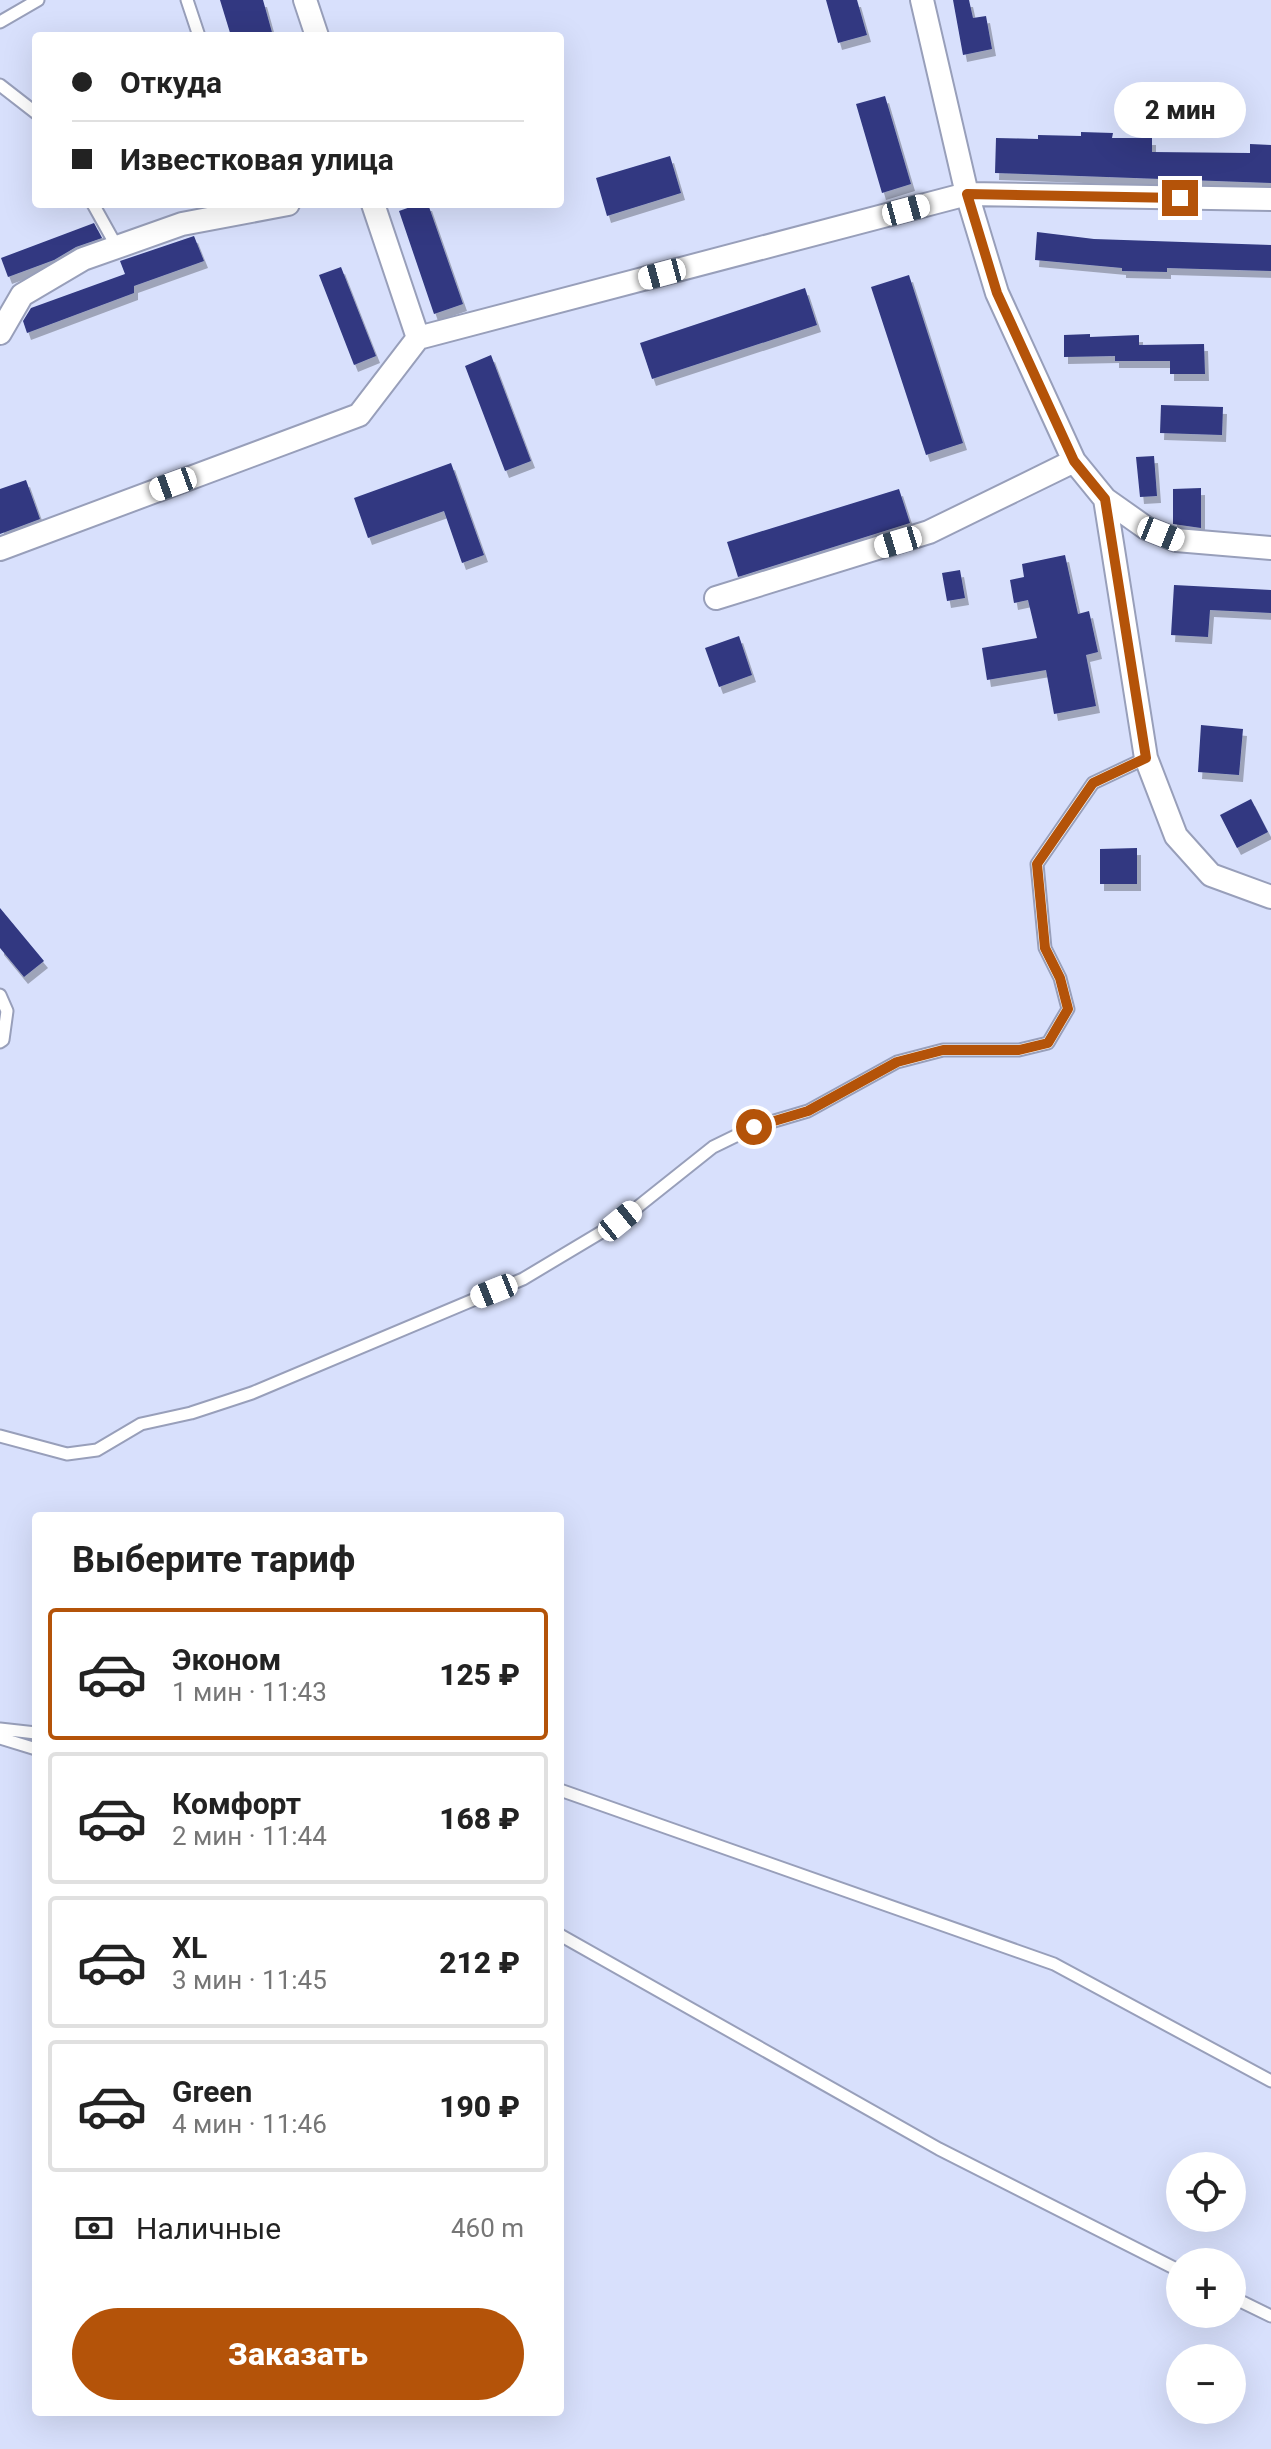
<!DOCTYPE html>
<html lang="ru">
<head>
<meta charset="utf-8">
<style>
	:root { --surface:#fff; --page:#f2f2f2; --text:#222; --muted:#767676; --line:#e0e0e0; --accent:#b45309 }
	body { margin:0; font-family:Roboto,sans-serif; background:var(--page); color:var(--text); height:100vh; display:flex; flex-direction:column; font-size:30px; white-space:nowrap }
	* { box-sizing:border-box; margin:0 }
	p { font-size:26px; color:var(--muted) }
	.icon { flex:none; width:44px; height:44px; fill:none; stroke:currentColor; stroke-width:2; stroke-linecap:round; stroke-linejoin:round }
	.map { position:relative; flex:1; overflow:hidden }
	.panel { position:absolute; left:32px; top:1512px; width:532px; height:904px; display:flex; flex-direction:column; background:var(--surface); border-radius:8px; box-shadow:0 8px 32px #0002 }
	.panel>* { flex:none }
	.top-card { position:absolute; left:32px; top:32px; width:532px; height:176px; border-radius:8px; box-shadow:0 8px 32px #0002; display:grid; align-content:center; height:176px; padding:0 40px; background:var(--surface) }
	.controls { position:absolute; left:1166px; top:2152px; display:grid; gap:16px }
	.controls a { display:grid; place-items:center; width:80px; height:80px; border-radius:50%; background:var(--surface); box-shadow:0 8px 32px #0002; font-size:40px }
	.end { position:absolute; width:36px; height:36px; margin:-18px; border:10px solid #b45309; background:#fff; box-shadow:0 0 0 4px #fff }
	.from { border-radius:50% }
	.bubble { position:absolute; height:56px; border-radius:28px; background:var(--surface); box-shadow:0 8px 32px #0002; font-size:26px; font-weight:800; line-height:56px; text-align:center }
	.car { position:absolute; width:24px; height:48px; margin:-24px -12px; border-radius:10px; box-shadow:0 0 6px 2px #0007; background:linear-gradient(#fff 24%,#345 0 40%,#fff 0 76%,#345 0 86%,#fff 0) }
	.top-card b { display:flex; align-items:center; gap:28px; height:76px; font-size:30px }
	.top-card b+b { border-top:2px solid var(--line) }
	.top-card i { width:20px; height:20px; background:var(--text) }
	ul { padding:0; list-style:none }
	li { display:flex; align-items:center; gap:24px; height:132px; margin:0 16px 12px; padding:0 24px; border:4px solid var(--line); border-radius:8px }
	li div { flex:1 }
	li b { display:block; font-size:30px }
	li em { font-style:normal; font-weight:800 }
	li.selected { border-color:var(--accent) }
	li>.icon { width:72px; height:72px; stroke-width:1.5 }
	h2 { padding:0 40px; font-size:36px; line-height:96px }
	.pay { display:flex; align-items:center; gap:20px; height:88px; padding:0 40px; font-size:30px }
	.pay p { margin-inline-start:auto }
	.action { display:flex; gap:16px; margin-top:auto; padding:16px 40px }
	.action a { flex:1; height:92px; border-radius:48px; background:var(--accent); color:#fff; font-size:32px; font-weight:800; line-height:92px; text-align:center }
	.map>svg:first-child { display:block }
	.building { fill:#303881; filter:url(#shadow) }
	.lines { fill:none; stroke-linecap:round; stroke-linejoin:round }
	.service-casing { stroke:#989fba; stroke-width:15 }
	.minor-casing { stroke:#989fba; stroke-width:26 }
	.service { stroke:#fff; stroke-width:11 }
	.minor { stroke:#fff; stroke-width:22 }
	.route { stroke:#b45309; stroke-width:10 }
</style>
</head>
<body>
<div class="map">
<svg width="1271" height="2449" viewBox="0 0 1271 2449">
	<defs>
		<filter id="shadow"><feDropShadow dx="4" dy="7" stdDeviation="0" flood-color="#0004"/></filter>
	</defs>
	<rect width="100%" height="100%" fill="#d8e0fc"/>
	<path class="building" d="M220,0H263L273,36H231Z
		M826,0H857L867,35L838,43Z
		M953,0H969L973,18L986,16L992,49L963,55Z
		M885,96L911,184L882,193L856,104Z
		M1081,132L1113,133L1112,138H1152V152L1250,153V144L1271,145V183L995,173L996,138L1038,139V135L1081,136Z
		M670,156L681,193L607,216L596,178Z
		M419,204H428L463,304L434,314L399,211Z
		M94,223L102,238L76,247L54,260L8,277L1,258Z
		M1037,232L1094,239L1271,245V271L1167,268V272L1122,271V268L1035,260Z
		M194,236L204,261L134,286V293L27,333L23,321L31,308L125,274L120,261Z
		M341,267L376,356L354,365L319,275Z
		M909,275L963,443L926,455L871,287Z
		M805,288L817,325L652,379L640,343Z
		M1090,334V337L1139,335V345L1204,344L1205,374H1170V361H1115V356L1064,357V335Z
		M491,355L531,461L505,471L465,366Z
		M1161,405L1223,407L1222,435L1160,433Z
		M1154,456L1157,496L1140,497L1136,457Z
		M451,463L484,555L462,563L444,511L368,538L354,498Z
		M26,480L40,519L0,534V489Z
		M1201,488V528L1173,524V489Z
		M899,489L910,523L738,577L727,542Z
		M1065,555L1078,614L1089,611L1098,652L1086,655L1096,706L1054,714L1046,670L987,680L982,648L1037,638L1028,600L1014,603L1010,580L1024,577L1022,564Z
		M960,570L965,598L947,601L942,573Z
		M1174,585L1271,590V613L1210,610L1208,637L1171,635Z
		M739,636L752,675L719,687L705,648Z
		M1201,725L1243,729L1239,775L1198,772Z
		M1251,799L1268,832L1237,848L1220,815Z
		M1137,848V884H1100V849Z
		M0,908L44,961L24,977L0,948Z"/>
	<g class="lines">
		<g class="service-casing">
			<path id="service" d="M187,0L199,36
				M0,22L38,0
				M0,85L36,113
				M93,204L117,247
				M0,995L7,1011L3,1040L0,1042
				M0,1436L67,1454L97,1450L141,1424L191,1413L252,1393L523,1279L620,1221L713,1147L754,1127L808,1111L897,1062L943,1050H1019L1048,1043L1068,1009L1060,978L1045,948L1037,864L1093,783L1146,758
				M0,1729L36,1733
				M0,1738L36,1749
				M560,1790L1054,1964L1271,2081
				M560,1935L939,2149L1180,2271
				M1232,2297L1271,2316"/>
		</g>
		<g class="minor-casing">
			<path id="minor" d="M305,0L317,36
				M922,0L967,194L997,293L1074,461L1105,499L1146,758L1176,836L1211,875L1271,897
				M373,204L418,338
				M0,333L22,295L83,259L182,224L288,204
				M1105,499L1146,528L1176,540L1271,548
				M0,549L359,415L418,338L967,194L1271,199
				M716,598L929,532L1074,461"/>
		</g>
		<use href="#service" class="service"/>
		<use href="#minor" class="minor"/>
	</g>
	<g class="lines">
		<path class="route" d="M754,1127L808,1111L897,1062L943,1050H1019L1048,1043L1068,1009L1060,978L1045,948L1037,864L1093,783L1146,758L1105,499L1074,461L997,293L967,194L1180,198"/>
	</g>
</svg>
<div class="controls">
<a><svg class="icon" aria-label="locate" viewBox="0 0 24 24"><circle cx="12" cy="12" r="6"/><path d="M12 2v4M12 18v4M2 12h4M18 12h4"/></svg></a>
<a>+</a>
<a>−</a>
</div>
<i class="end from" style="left:754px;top:1127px"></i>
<i class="end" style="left:1180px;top:198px"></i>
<div class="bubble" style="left:1114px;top:82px;width:132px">2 мин</div>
<i class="car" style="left:906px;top:210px;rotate:75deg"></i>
<i class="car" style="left:662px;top:274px;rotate:255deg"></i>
<i class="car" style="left:173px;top:484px;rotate:250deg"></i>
<i class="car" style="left:1161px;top:534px;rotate:112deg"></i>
<i class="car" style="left:898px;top:542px;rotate:253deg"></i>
<i class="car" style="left:620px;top:1221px;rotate:51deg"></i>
<i class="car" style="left:494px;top:1291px;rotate:248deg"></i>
<div class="top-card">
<b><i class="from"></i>Откуда</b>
<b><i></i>Известковая улица</b>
</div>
<section class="panel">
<h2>Выберите тариф</h2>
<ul>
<li class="selected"><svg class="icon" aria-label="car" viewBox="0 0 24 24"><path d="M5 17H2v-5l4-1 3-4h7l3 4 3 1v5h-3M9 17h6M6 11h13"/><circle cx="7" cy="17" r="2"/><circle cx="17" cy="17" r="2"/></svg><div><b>Эконом</b><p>1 мин · 11:43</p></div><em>125 ₽</em></li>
<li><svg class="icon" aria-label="car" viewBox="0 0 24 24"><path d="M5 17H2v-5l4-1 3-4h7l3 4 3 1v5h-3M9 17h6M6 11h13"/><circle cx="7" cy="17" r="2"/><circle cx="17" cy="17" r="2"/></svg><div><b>Комфорт</b><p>2 мин · 11:44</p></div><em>168 ₽</em></li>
<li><svg class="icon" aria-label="car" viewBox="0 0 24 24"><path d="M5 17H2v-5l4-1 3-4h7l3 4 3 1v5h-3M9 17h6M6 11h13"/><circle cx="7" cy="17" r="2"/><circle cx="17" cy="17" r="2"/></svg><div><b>XL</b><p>3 мин · 11:45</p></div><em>212 ₽</em></li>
<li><svg class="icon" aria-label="car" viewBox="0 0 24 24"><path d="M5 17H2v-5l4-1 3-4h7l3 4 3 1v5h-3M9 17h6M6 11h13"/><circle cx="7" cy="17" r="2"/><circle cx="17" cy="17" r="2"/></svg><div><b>Green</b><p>4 мин · 11:46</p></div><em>190 ₽</em></li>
</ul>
<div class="pay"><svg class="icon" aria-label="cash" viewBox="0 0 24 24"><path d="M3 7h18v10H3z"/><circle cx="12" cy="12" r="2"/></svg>Наличные<p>460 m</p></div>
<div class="action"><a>Заказать</a></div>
</section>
</div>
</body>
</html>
